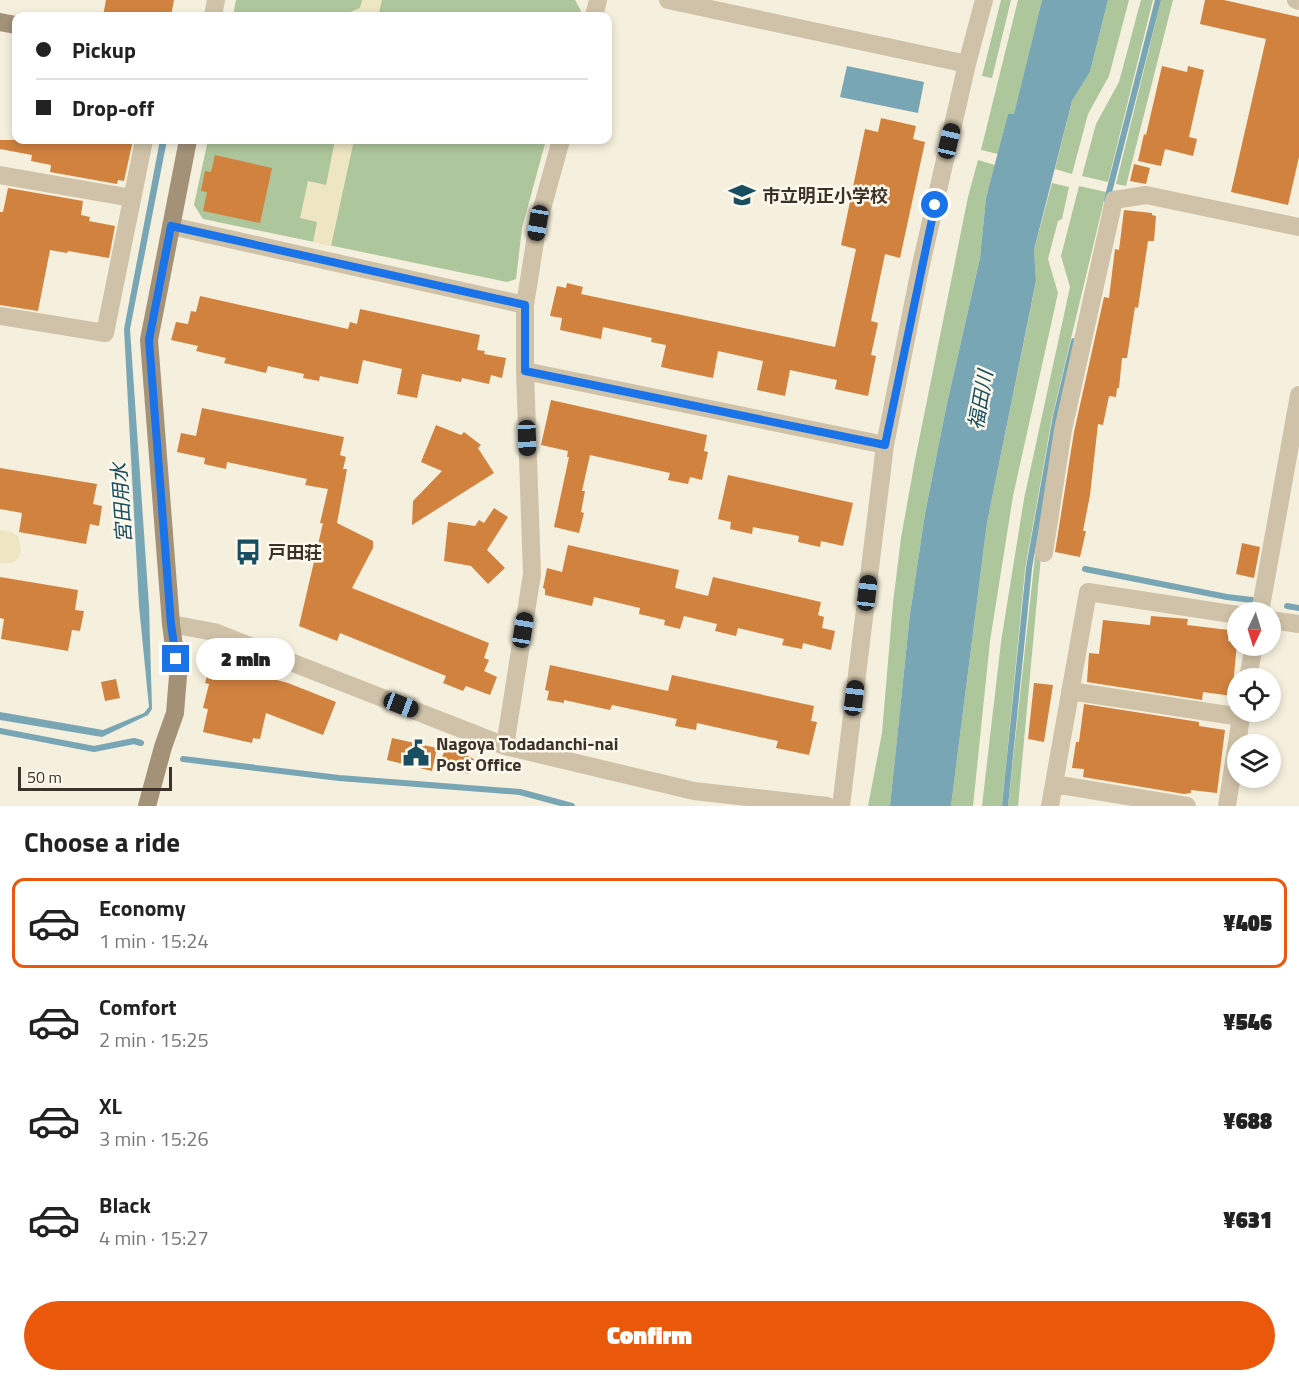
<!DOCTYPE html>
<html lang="en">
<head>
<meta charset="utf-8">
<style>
	:root { --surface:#fff; --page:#f2f2f2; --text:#222; --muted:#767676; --line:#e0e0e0; --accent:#ea580c }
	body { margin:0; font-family:"Titillium Web","Noto Sans JP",sans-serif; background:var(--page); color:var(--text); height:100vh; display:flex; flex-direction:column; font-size:22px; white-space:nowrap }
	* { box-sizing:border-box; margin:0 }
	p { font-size:20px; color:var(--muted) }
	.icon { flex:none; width:33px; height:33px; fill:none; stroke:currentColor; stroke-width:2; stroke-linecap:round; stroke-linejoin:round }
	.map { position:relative; height:806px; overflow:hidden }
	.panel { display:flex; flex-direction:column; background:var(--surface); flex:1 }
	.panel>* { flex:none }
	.top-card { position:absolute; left:12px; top:12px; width:600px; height:132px; border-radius:12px; box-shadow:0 3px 9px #0003; display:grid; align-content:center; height:132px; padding:0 24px; background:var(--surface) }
	.needle { width:39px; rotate:184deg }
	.fabs { position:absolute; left:1227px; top:602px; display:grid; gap:12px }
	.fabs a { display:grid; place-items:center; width:54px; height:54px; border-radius:50%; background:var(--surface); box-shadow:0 3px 9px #0003; font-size:30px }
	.scale { position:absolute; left:18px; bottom:15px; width:154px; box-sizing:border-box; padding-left:6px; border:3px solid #3b3229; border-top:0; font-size:16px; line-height:21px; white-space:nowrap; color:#3b3229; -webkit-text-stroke:4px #fcf8eb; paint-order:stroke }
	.end { position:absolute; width:27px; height:27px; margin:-14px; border:8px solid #1a73e8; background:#fff; box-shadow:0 0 0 3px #fff }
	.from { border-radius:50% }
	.bubble { position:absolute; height:42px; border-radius:21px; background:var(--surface); box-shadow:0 3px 9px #0003; font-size:20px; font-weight:800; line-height:42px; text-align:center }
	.car { position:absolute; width:18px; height:36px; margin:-18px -9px; border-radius:8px; box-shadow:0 0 4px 2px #0007; background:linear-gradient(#222 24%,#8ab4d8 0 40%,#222 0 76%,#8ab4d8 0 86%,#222 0) }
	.top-card b { display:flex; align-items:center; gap:21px; height:57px; font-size:22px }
	.top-card b+b { border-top:2px solid var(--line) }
	.top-card i { width:15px; height:15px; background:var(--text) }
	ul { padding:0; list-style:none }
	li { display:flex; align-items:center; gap:18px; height:90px; margin:0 12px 9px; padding:0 12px; border:3px solid transparent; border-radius:12px }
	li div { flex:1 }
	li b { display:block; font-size:22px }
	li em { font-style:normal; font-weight:800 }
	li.selected { border-color:var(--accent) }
	li>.icon { width:54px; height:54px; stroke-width:1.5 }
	h2 { padding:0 24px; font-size:27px; line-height:72px }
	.primary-button { display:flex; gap:12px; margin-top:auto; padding:12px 24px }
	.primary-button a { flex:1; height:69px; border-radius:36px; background:var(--accent); color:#fff; font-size:24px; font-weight:800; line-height:69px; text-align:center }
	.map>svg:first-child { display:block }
	.green { fill:#aec69b }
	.plaza { fill:#eee5c3 }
	.water { fill:#79a6b5 }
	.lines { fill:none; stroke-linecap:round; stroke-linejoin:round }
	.stream { stroke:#79a6b5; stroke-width:6 }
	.building { fill:#d2823f }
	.street { stroke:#cfc2a8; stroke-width:18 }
	.secondary { stroke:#a39178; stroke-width:18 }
	.route { stroke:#1a73e8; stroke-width:8 }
	.labels { text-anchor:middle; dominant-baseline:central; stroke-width:5; stroke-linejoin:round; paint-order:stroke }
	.poi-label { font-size:18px; font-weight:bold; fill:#3b3229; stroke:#fcf8eb; text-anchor:start }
	.water-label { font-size:20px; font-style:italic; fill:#194d61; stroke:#fcf8eb }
</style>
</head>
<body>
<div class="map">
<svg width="1299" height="806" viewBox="0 0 1299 806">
	<rect width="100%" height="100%" fill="#f5efdd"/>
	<path class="green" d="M236,0H575L581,11L580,16H233Z
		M1001,0H1011L992,78L982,76Z
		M1018,0H1042L1014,115L1008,114L998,154L981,150Z
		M1108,0H1129L1109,76L1088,114L1072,174L1055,169L1072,101L1090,72Z
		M1141,0H1153L1108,182L1082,176L1096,124L1119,82Z
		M1161,0H1173L1126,186L1116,184Z
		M208,140H546L522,228L516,279L507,282L203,219L194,205Z
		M978,160L995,165L986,198L980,258L946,408L925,514L910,614L890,806H868L882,733L893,603L901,538L915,460L968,197Z
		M1052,183L1069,187L1062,219L1058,221L1048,259L1058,293L1013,496L990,641L973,806H951L987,523L1036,282L1034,250Z
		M1079,186L1106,192L1052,418L1025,570L1002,806H982L1001,642L1024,499L1070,287L1061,256Z
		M1035,556H1041L1018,806H1008Z"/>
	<path class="plaza" d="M362,0H382L379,13L381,16H344L343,15L360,8Z
		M335,140H354L331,246L313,242L317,222L300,218L308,181L326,185Z
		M0,530L12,532L18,536L21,549L19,557L13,563H0Z"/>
	<path class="water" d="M1042,0H1108L1090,72L1072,101L1034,250L1036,281L987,523L951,806H890L910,614L925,514L946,408L980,258L986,198L1008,114H1014Z
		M847,66L924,82L918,113L840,97Z
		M160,140H167L130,329L149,606L152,709L148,715L102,737L0,720V712L103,730L144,713L149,707L139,606L124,329Z"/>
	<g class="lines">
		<path class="stream" d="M1107,200L1158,0
			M1085,569L1227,597L1252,600
			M1287,606L1299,608
			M0,731L94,749L134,741L141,743
			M183,759L339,778L520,792L572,806
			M1005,806L1029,568L1056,416L1074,341"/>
	</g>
	<path class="building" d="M106,0H174L171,16H103Z
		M1205,0H1224L1299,17V157L1288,205L1231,192L1266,39L1200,24Z
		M1162,66L1187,72L1188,66L1204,70L1189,137L1197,139L1193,156L1165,149L1161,166L1138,161L1144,134L1146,135Z
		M881,118L916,126L913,139L925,142L900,258L885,254L871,321L878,323L871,355L876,356L868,396L835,389L837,380L790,370L785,396L757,390L763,361L718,351L713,378L661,367L666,345L651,342L652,338L603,327L601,339L560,330L562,318L550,316L557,286L566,288L567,283L583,287L581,294L835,347L856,249L841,245L865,129L878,132Z
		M0,140H133L124,181L118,180L117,184L50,172L51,165L31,161L32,155L0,149Z
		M215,155L272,168L260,223L203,211L207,192L201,191L205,171L211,172Z
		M1134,164L1150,168L1146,184L1130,181Z
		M8,188L83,201L81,215L90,217L89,221L115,226L109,258L68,251L67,253L50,250L38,311L0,305V212H3Z
		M1124,210L1152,213V215L1156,216L1154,241H1148L1138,308L1135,307L1127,358H1122L1119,388H1117L1116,397L1109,396L1103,425L1098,424L1090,495L1083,531H1086L1080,557L1055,552L1074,432L1104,297L1109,298L1115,249L1119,250Z
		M200,296L348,329L350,322L357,324L360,309L480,335L477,350L485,351L484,354L506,358L502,378L491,375L489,384L462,378L461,382L422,374L417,398L397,394L402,369L363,360L358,384L320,376L319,381L303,378L304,374L268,366L266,373L224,363L226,358L196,351L198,346L171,340L176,322L188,324L191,311L196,312Z
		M551,400L707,435L704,451L708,452L702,480L690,477L688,484L668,480L670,473L590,455L582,491H585L581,512L584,513L579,533L554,527L569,457H567L568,451L541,445Z
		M202,408L344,437L340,455L346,457L343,469H347L337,523L373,541V548L352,588L489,643L484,658L489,660L484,671L497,677L490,695L466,686L463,691L443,683L446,676L340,633L337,641L299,626L323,523H320L328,489L305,485L307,479L227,462L226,469L204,464L205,458L177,452L181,433L196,436Z
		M436,425L461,435L464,432L481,445L478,448L494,473L412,525L413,501L442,471L421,462Z
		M0,468L97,484L93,504L102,506L99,526L90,524L86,544L19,532L22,513L0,509Z
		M728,475L853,503L843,546L821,541L820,547L798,542L799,536L753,527L752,534L730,529L731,522L718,519Z
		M494,508L508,517L487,550L505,568L488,584L471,566L444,561L448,522L475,526L479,520L484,523Z
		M1242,543L1260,547L1254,578L1236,574Z
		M568,545L679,570L675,588L708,596L713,577L821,602L818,615L824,617L822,628L835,631L831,650L803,643L802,649L782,645L784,639L738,628L736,636L715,631L717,624L684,616L680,629L664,625L665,620L639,614L640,608L594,597L592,606L545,595V589L543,588L547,568L562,572Z
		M0,577L78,590L75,610L84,611L80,631L72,630L68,651L1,639L4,619L0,618Z
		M1151,616L1188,619L1187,625L1229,630L1228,641L1237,643L1232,696L1203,692L1202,700L1087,682L1089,653L1099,654L1103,620L1150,625Z
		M211,662L288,683L336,702L323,735L266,713L260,739L253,738L252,743L203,732L208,709L203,708L209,684L205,683Z
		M550,665L668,691L672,675L814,706L811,721L817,722L809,755L776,748L778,741L697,723L696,730L675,726L677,719L645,712L612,705L610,710L564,700V703L547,700L549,691L545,690Z
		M116,679L120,698L105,701L101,682Z
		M1034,683L1053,685L1044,742L1028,739Z
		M1084,704L1199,722V726L1225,730L1217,793L1191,790V793L1184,794L1083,777L1084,769L1072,768L1076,742H1079Z
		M392,738L437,748L432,771L387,760Z
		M447,746L474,759L468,774L440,761Z"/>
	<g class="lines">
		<path class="street" d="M668,0L967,64
			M1296,0L1299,1
			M213,16L216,0
			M594,16L598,0
			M0,175L132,198
			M171,226L525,305
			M0,316L105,333L144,140
			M525,371L885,445
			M1044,553L1063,430L1114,200L1146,195L1299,227
			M1260,612L1299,395
			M1270,620L1299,624
			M171,624L214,632L505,746L694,791L827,806
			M1248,678L1254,645
			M1070,691L1241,717
			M505,746L532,574L525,371V305L538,223L561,140
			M1054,784L1187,806
			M841,806L885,445L920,269L967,64L984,0
			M1050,806L1088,592L1238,615
			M1227,806L1242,711"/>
		<path class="secondary" d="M0,22L16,25
			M147,806L163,747L175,713L178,676L171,624L149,340L188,140"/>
	</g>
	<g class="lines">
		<path class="route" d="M176,659L171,624L149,340L171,226L525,305V371L885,445L935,205"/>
	</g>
	<defs>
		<g id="school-bare" transform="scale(2.07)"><path d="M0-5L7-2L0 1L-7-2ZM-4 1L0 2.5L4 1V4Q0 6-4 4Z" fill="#194d61" stroke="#fcf8eb" stroke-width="2.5" paint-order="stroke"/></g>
		<g id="bus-bare" transform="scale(2.07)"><path d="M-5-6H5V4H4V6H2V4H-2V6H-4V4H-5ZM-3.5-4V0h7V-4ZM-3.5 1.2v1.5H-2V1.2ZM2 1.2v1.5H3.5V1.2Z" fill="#194d61" stroke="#fcf8eb" stroke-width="2.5" paint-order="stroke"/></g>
		<g id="civic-bare" transform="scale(2.07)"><path d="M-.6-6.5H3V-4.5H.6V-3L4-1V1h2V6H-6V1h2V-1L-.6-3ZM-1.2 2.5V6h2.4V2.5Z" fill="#194d61" stroke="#fcf8eb" stroke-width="2.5" paint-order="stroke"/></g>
	</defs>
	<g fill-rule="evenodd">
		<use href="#school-bare" x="742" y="195"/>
		<use href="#bus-bare" x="248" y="552"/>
		<use href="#civic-bare" x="416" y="753"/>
	</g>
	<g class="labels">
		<g class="poi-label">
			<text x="762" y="195">市立明正小学校</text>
			<text x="268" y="552">戸田荘</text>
			<text x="436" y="743">Nagoya Todadanchi-nai<tspan x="436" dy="21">Post Office</tspan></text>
		</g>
		<g class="water-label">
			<text transform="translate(980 400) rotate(-80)">福田川</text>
			<text transform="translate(121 503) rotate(-94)">宮田用水</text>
		</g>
	</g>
</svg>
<div class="fabs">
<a><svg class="needle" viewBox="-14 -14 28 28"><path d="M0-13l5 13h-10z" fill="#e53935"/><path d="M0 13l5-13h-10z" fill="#767676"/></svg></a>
<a><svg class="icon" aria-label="locate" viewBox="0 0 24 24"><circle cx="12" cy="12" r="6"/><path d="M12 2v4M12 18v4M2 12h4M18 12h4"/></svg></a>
<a><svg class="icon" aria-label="layers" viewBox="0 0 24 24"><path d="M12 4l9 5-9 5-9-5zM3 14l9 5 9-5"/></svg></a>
</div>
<div class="scale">50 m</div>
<i class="end from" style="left:935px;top:205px"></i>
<i class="end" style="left:176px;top:659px"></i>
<div class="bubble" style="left:196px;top:638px;width:99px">2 min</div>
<i class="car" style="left:949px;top:141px;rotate:13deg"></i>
<i class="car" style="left:538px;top:223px;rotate:189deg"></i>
<i class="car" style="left:527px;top:438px;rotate:178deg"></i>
<i class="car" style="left:867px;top:593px;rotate:7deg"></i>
<i class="car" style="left:523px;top:630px;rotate:9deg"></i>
<i class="car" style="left:854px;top:698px;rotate:7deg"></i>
<i class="car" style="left:401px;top:705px;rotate:111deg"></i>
<div class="top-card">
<b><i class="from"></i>Pickup</b>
<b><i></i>Drop-off</b>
</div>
</div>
<section class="panel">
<h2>Choose a ride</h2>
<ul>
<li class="selected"><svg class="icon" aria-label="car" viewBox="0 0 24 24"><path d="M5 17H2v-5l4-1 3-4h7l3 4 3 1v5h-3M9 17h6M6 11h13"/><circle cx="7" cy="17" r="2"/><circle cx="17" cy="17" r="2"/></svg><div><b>Economy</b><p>1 min · 15:24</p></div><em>¥405</em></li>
<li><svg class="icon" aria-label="car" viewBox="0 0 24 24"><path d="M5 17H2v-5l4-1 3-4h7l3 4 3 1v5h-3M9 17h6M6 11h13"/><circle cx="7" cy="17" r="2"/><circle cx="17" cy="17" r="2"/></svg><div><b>Comfort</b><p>2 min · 15:25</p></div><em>¥546</em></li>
<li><svg class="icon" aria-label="car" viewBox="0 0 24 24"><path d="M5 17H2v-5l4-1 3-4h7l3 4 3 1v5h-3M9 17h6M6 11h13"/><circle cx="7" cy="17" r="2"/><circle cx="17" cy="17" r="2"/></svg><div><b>XL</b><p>3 min · 15:26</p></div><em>¥688</em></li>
<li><svg class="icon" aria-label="car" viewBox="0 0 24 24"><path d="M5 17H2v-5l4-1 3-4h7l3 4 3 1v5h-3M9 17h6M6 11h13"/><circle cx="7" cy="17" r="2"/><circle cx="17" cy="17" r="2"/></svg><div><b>Black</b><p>4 min · 15:27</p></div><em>¥631</em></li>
</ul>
<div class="primary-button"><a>Confirm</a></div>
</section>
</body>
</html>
